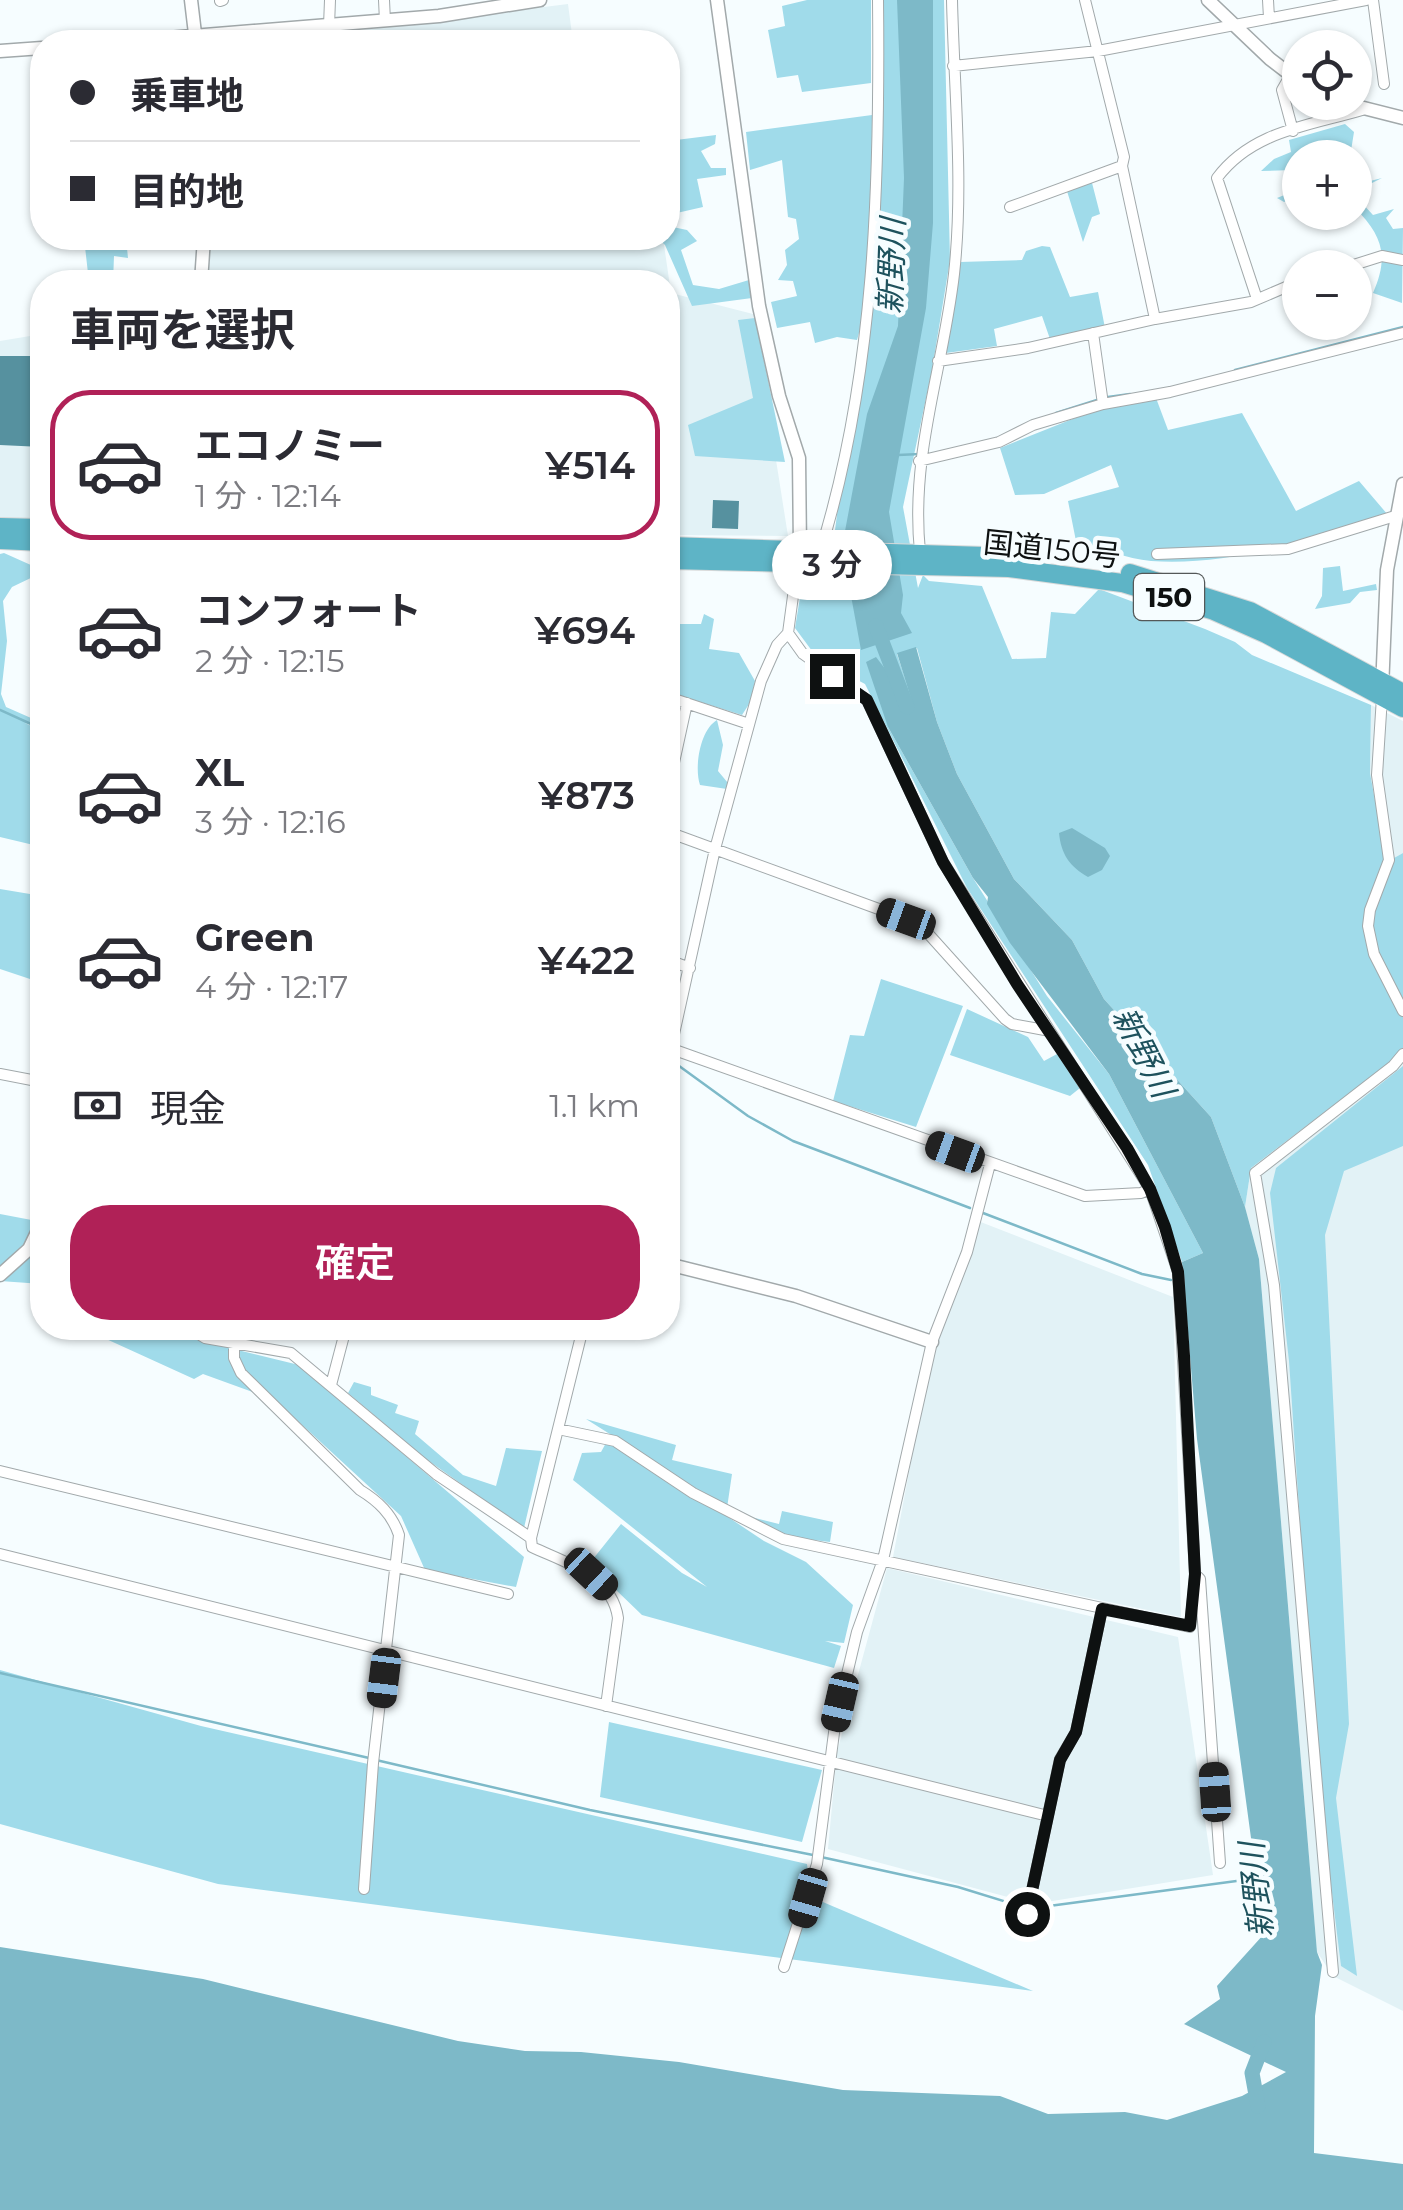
<!DOCTYPE html>
<html lang="ja">
<head>
<meta charset="utf-8">
<style>
	:root { --surface:#fff; --page:#f2f2f3; --text:#2b2b33; --muted:#7c7c81; --line:#e1e1e2; --accent:#b02157 }
	body { margin:0; font-family:Montserrat,"Noto Sans JP",sans-serif; background:var(--page); color:var(--text); height:100vh; display:flex; flex-direction:column; font-size:38px; white-space:nowrap }
	* { box-sizing:border-box; margin:0 }
	p { font-size:32px; color:var(--muted) }
	.icon { flex:none; width:55px; height:55px; fill:none; stroke:currentColor; stroke-width:2; stroke-linecap:round; stroke-linejoin:round }
	.map { position:relative; flex:1; overflow:hidden }
	.sheet { position:absolute; left:30px; top:270px; width:650px; height:1070px; display:flex; flex-direction:column; background:var(--surface); border-radius:40px; box-shadow:0 2px 8px #0004 }
	.sheet>* { flex:none }
	.top-card { position:absolute; left:30px; top:30px; width:650px; height:220px; border-radius:40px; box-shadow:0 2px 8px #0004; display:grid; align-content:center; height:220px; padding:0 40px; background:var(--surface) }
	.buttons { position:absolute; left:1282px; top:30px; display:grid; gap:20px }
	.buttons a { display:grid; place-items:center; width:90px; height:90px; border-radius:50%; background:var(--surface); box-shadow:0 2px 8px #0004; font-size:50px }
	.end { position:absolute; width:45px; height:45px; margin:-22px; border:12px solid #0e1111; background:#fff; box-shadow:0 0 0 5px #fff }
	.from { border-radius:50% }
	.bubble { position:absolute; height:70px; border-radius:35px; background:var(--surface); box-shadow:0 2px 8px #0004; font-size:32px; font-weight:600; line-height:70px; text-align:center }
	.car { position:absolute; width:30px; height:60px; margin:-30px -15px; border-radius:12px; box-shadow:0 0 8px 2px #0007; background:linear-gradient(#222 24%,#8ab4d8 0 40%,#222 0 76%,#8ab4d8 0 86%,#222 0) }
	.top-card b { display:flex; align-items:center; gap:35px; height:95px; font-size:38px }
	.top-card b+b { border-top:2px solid var(--line) }
	.top-card i { width:25px; height:25px; background:var(--text) }
	ul { padding:0; list-style:none }
	li { display:flex; align-items:center; gap:30px; height:150px; margin:0 20px 15px; padding:0 20px; border:5px solid transparent; border-radius:40px }
	li div { flex:1 }
	li b { display:block; font-size:38px }
	li em { font-style:normal; font-weight:600 }
	li.current { border-color:var(--accent) }
	li>.icon { width:90px; height:90px; stroke-width:1.5 }
	h2 { padding:0 40px; font-size:45px; line-height:120px }
	.pay { display:flex; align-items:center; gap:25px; height:110px; padding:0 40px; font-size:38px }
	.pay p { margin-inline-start:auto }
	.button { display:flex; gap:20px; margin-top:auto; padding:20px 40px }
	.button a { flex:1; height:115px; border-radius:40px; background:var(--accent); color:#fff; font-size:40px; font-weight:600; line-height:115px; text-align:center }
	.map>svg:first-child { display:block }
	.built { fill:#e2f2f6 }
	.green { fill:#a0dbea }
	.water { fill:#7db9c8 }
	.lines { fill:none; stroke-linecap:round; stroke-linejoin:round }
	.stream { stroke:#7db9c8; stroke-width:2.5 }
	.river { stroke:#7db9c8; stroke-width:15 }
	.building { fill:#56919f }
	.minor-casing { stroke:#a2a9ab; stroke-width:12 }
	.tertiary-casing { stroke:#a2a9ab; stroke-width:15 }
	.trunk-casing { stroke:#d8d9d9; stroke-width:20 }
	.minor { stroke:#fff; stroke-width:10 }
	.tertiary { stroke:#fff; stroke-width:12 }
	.trunk { stroke:#5eb4c6; stroke-width:18 }
	.route { stroke:#0e1111; stroke-width:12 }
	.labels { text-anchor:middle; dominant-baseline:central; stroke-width:9; stroke-linejoin:round; paint-order:stroke }
	.shield { fill:#f6fdff; stroke:#545858; stroke-width:2.5 }
	.shield-label { font-size:28px; font-weight:bold; fill:#0e1111 }
	.street-label { font-size:30px; fill:#0e1111; stroke:#f6fdff }
	.water-label { font-size:32px; font-style:italic; fill:#1e525d; stroke:#f6fdff }
</style>
</head>
<body>
<div class="map">
<svg width="1403" height="2210" viewBox="0 0 1403 2210">
	<rect width="100%" height="100%" fill="#f6fdff"/>
	<path class="built" d="M568,4L573,42H268Z
		M200,238H663L671,293L753,314L788,536L668,535V282H199Z
		M42,334V521L0,520V341Z
		M1371,705L1403,721V853L1394,858L1385,855L1370,773Z
		M1403,1046V2011L1333,1976L1317,1952L1259,1259L1245,1207L1251,1168L1397,1057Z
		M973,1219L1173,1297L1181,1617L893,1557L936,1329Z
		M887,1568L1178,1637L1213,1875L1034,1904L828,1849L837,1752Z"/>
	<path class="green" d="M807,0H871V83L802,92L798,75L777,78L768,30L785,26L782,6Z
		M883,0H944L950,260L932,370L903,507L918,588L923,575L929,581L982,586L1012,659L1046,658L1051,612L1075,614L1099,589L1205,629L1235,642L1252,655L1371,705L1370,773L1385,855L1394,858L1403,853V1048L1397,1057L1251,1168L1245,1207L1211,1117L1104,999L1072,940L1014,879L957,774L937,722L917,648L897,654L915,708L888,727L973,878L1047,996L1109,1074L1203,1253L1182,1262L1148,1165L967,888L865,684L818,659L795,628L803,579L834,538L861,326L857,340L837,337L815,343L810,322L777,328L771,302L797,296L793,281L778,280L787,265L785,250L799,239L796,219L788,217L782,160L750,170L746,132L872,115L871,248Z
		M1345,124L1354,132L1350,157L1300,158V195L1284,202L1277,198L1299,189L1294,170L1261,171L1274,159L1291,152L1289,140Z
		M716,135L715,144L701,151L711,168H726V175L697,179L703,207L668,215V141Z
		M1355,169L1370,181L1382,178L1360,189L1361,202L1373,215L1394,209L1386,218L1393,229L1403,228L1402,303L1373,293C1389,257 1383,236 1355,208Z
		M1091,179L1100,214L1092,217L1083,242L1066,188Z
		M668,226L687,230L697,241L681,250L693,285L719,289L749,280L752,298L692,306L665,245L659,239L668,238Z
		M84,238H126L128,258L114,256L113,282H89Z
		M1042,246L1050,247L1070,297L1098,292L1105,328L1050,339L1042,316L994,329L997,346L946,353L960,262L1022,260L1026,251Z
		M755,318L785,462L695,456L688,425L753,398L738,320Z
		M1156,398L1168,430L1242,413L1296,511L1359,481L1388,515C1316,538 1228,567 1151,561C1127,559 1100,547 1076,541L1068,501L1119,487L1111,465L1044,494L1015,495L1000,448L1095,410Z
		M4,553L42,570V577L37,575L12,587L3,601L7,641L1,694L6,707L31,718L42,714V727L25,723L42,731V847L0,837V554Z
		M1340,566L1343,591L1376,584L1377,590L1360,592L1350,603L1315,609L1322,596L1323,568Z
		M704,614L714,619L709,649L739,653L755,681L751,701L742,715L668,692V624H701Z
		M717,720L723,745L718,771L728,783L727,789L700,785C694,767 700,730 717,720Z
		M0,889L42,896V983L0,969Z
		M881,979L963,1006L916,1127L833,1101L850,1035L864,1036Z
		M967,1009L1028,1037L1044,1061L1057,1054L1080,1088L1070,1096L950,1055Z
		M1403,1066V1146L1344,1171L1325,1235L1349,1724L1336,1798L1357,1976L1341,1966L1317,1771L1289,1361L1270,1193L1276,1168Z
		M0,1214L42,1222V1284L0,1281Z
		M96,1328H178L189,1338L299,1365L524,1557L516,1587L425,1570L401,1516L275,1400L203,1374L194,1379L104,1338Z
		M354,1382L371,1387V1395L398,1405L395,1413L419,1421L415,1434L463,1475L496,1486L506,1448L542,1451L524,1528L426,1459L348,1393Z
		M586,1419L676,1445L672,1460L732,1474L727,1508Z
		M606,1443L626,1449L764,1541L806,1562L853,1605L844,1643L825,1641L841,1646L834,1668L642,1615L589,1564L621,1524L682,1573L707,1587L573,1480L582,1453L601,1452Z
		M782,1511L833,1522L830,1542L789,1537L731,1512L779,1524Z
		M0,1670L201,1726L807,1864L811,1897L1033,1991L218,1884L0,1824Z
		M609,1722L822,1770L802,1842L600,1797Z"/>
	<path class="water" d="M897,0H933V223L926,308L889,512L903,595L901,613L912,633L861,650L842,547L867,414L898,326L904,178Z
		M916,647L937,722L957,774L1014,879L1072,940L1104,999L1211,1117L1245,1207L1259,1259L1317,1952L1322,1965L1315,2016L1314,2153L1403,2164V2210H0V1947L203,1979L458,2041L525,2051L581,2052L679,2062L843,2090L1000,2096L1048,2114L1125,2112L1167,2120L1242,2096L1286,2072L1184,2024L1220,1999L1217,1986L1264,1934L1197,1439L1182,1262L1203,1253L1109,1074L1010,943L987,904L988,897L973,878L888,727L866,662L876,657L913,705L897,653Z
		M1072,828L1105,848L1110,856L1102,870L1088,877C1070,867 1061,854 1059,833Z"/>
	<g class="lines">
		<path class="stream" d="M1235,370L1403,327
			M1108,397L1130,394
			M1056,413L1100,399
			M898,455L920,454
			M0,710L42,729
			M675,1063L748,1116L793,1141L970,1208
			M983,1213L1142,1274L1171,1280
			M0,1673L369,1758
			M376,1760L590,1810L813,1855
			M821,1857L958,1887L1026,1908
			M1034,1908L1259,1878"/>
		<path class="river" d="M876,626L907,707
			M1258,2106L1252,2073L1264,2042"/>
	</g>
	<path class="building" d="M480,31L481,42H427V34Z
		M31,352H42V447L0,445V356H31Z
		M713,500L739,501L738,529L712,528Z"/>
	<g class="lines">
		<g class="minor-casing">
			<path id="minor" d="M384,0L385,21
				M1268,0L1269,18
				M1373,0L1384,84
				M220,1L223,0
				M329,26L330,0
				M953,66L1098,51L1366,0
				M1290,76L1282,90L1293,131
				M1010,207L1122,166
				M1344,268L1382,256L1403,260
				M1257,299L1217,178C1252,131 1308,126 1362,110
				M1155,319L1251,302L1300,281
				M1093,333L1103,404L1170,392L1403,333
				M938,361L1028,348L1155,319L1122,166L1124,157L1085,0
				M919,461L999,442L1033,425L1103,404
				M821,549C875,374 880,183 878,0
				M920,552C910,454 943,370 954,274C964,184 954,90 952,0
				M1157,554L1288,549L1395,516
				M798,559L788,633L803,654L867,700L943,862L1150,1189L1178,1272L1195,1574L1200,1579L1220,1863
				M668,697L749,724
				M1382,697L1377,775L1389,860L1370,910L1368,926L1374,954L1403,1011
				M668,790L687,703
				M668,832L906,919L924,929L1005,1019L1012,1024L1050,1031
				M668,960L690,968
				M672,1049L1085,1196L1141,1193L1150,1189
				M668,1061L715,849L761,681L777,645L788,633
				M0,1074L42,1082
				M189,1328L205,1338L291,1353L436,1474L531,1538L532,1547C566,1563 612,1575 618,1618L606,1706
				M234,1343V1358L241,1373L360,1490C378,1501 392,1514 399,1535L373,1763L364,1889
				M331,1385L346,1328
				M558,1429L615,1441L693,1493L783,1539L1190,1627L1195,1578
				M0,1471L508,1594
				M531,1538L583,1328
				M0,1554L1048,1816
				M1027,1914L1060,1759L1076,1732L1102,1609
				M784,1967L817,1864L835,1725L857,1632L883,1560L932,1342L967,1252L990,1164
				M1333,1972L1274,1285L1255,1173L1393,1066L1403,1054"/>
		</g>
		<g class="tertiary-casing">
			<path id="tertiary" d="M191,0L196,42
				M717,0L759,306L779,396L799,458L800,549
				M1208,0L1270,59L1300,82
				M119,42L439,16L540,0
				M0,51L42,48
				M1340,102L1403,118
				M201,282L204,238
				M1382,689L1387,570L1403,484
				M668,1264L796,1296L932,1342
				M0,1275L29,1249L42,1222"/>
		</g>
		<g class="trunk-casing">
			<path id="trunk" d="M0,527L42,528
				M0,540L42,542
				M668,546L1020,557
				M668,560L1009,568L1122,583L1214,611L1266,634L1403,708
				M1130,573L1250,611L1403,693"/>
		</g>
		<use href="#minor" class="minor"/>
		<use href="#tertiary" class="tertiary"/>
		<use href="#trunk" class="trunk"/>
	</g>
	<g class="lines">
		<path class="route" d="M832,676L867,700L943,862L1017,984L1127,1148L1150,1189L1165,1227L1178,1272L1184,1356L1195,1574L1190,1626L1102,1609L1076,1732L1060,1760L1027,1914"/>
	</g>
	<g class="labels">
		<rect class="shield" x="1134" y="574" width="70" height="46" rx="8"/>
		<g class="shield-label">
			<text x="1169" y="597">150</text>
		</g>
		<g class="street-label">
			<text transform="translate(1052 549) rotate(6)">国道150号</text>
		</g>
		<g class="water-label">
			<text transform="translate(891 266) rotate(-88)">新野川</text>
			<text transform="translate(1144 1052) rotate(63)">新野川</text>
			<text transform="translate(1256 1890) rotate(-96)">新野川</text>
		</g>
	</g>
</svg>
<div class="buttons">
<a><svg class="icon" aria-label="locate" viewBox="0 0 24 24"><circle cx="12" cy="12" r="6"/><path d="M12 2v4M12 18v4M2 12h4M18 12h4"/></svg></a>
<a>+</a>
<a>−</a>
</div>
<i class="end from" style="left:1027px;top:1914px"></i>
<i class="end" style="left:832px;top:676px"></i>
<div class="bubble" style="left:772px;top:530px;width:120px">3 分</div>
<i class="car" style="left:906px;top:919px;rotate:290deg"></i>
<i class="car" style="left:955px;top:1152px;rotate:290deg"></i>
<i class="car" style="left:591px;top:1574px;rotate:133deg"></i>
<i class="car" style="left:384px;top:1678px;rotate:187deg"></i>
<i class="car" style="left:840px;top:1702px;rotate:193deg"></i>
<i class="car" style="left:1215px;top:1792px;rotate:356deg"></i>
<i class="car" style="left:808px;top:1898px;rotate:196deg"></i>
<div class="top-card">
<b><i class="from"></i>乗車地</b>
<b><i></i>目的地</b>
</div>
<section class="sheet">
<h2>車両を選択</h2>
<ul>
<li class="current"><svg class="icon" aria-label="car" viewBox="0 0 24 24"><path d="M5 17H2v-5l4-1 3-4h7l3 4 3 1v5h-3M9 17h6M6 11h13"/><circle cx="7" cy="17" r="2"/><circle cx="17" cy="17" r="2"/></svg><div><b>エコノミー</b><p>1 分 · 12:14</p></div><em>¥514</em></li>
<li><svg class="icon" aria-label="car" viewBox="0 0 24 24"><path d="M5 17H2v-5l4-1 3-4h7l3 4 3 1v5h-3M9 17h6M6 11h13"/><circle cx="7" cy="17" r="2"/><circle cx="17" cy="17" r="2"/></svg><div><b>コンフォート</b><p>2 分 · 12:15</p></div><em>¥694</em></li>
<li><svg class="icon" aria-label="car" viewBox="0 0 24 24"><path d="M5 17H2v-5l4-1 3-4h7l3 4 3 1v5h-3M9 17h6M6 11h13"/><circle cx="7" cy="17" r="2"/><circle cx="17" cy="17" r="2"/></svg><div><b>XL</b><p>3 分 · 12:16</p></div><em>¥873</em></li>
<li><svg class="icon" aria-label="car" viewBox="0 0 24 24"><path d="M5 17H2v-5l4-1 3-4h7l3 4 3 1v5h-3M9 17h6M6 11h13"/><circle cx="7" cy="17" r="2"/><circle cx="17" cy="17" r="2"/></svg><div><b>Green</b><p>4 分 · 12:17</p></div><em>¥422</em></li>
</ul>
<div class="pay"><svg class="icon" aria-label="cash" viewBox="0 0 24 24"><path d="M3 7h18v10H3z"/><circle cx="12" cy="12" r="2"/></svg>現金<p>1.1 km</p></div>
<div class="button"><a>確定</a></div>
</section>
</div>
</body>
</html>
